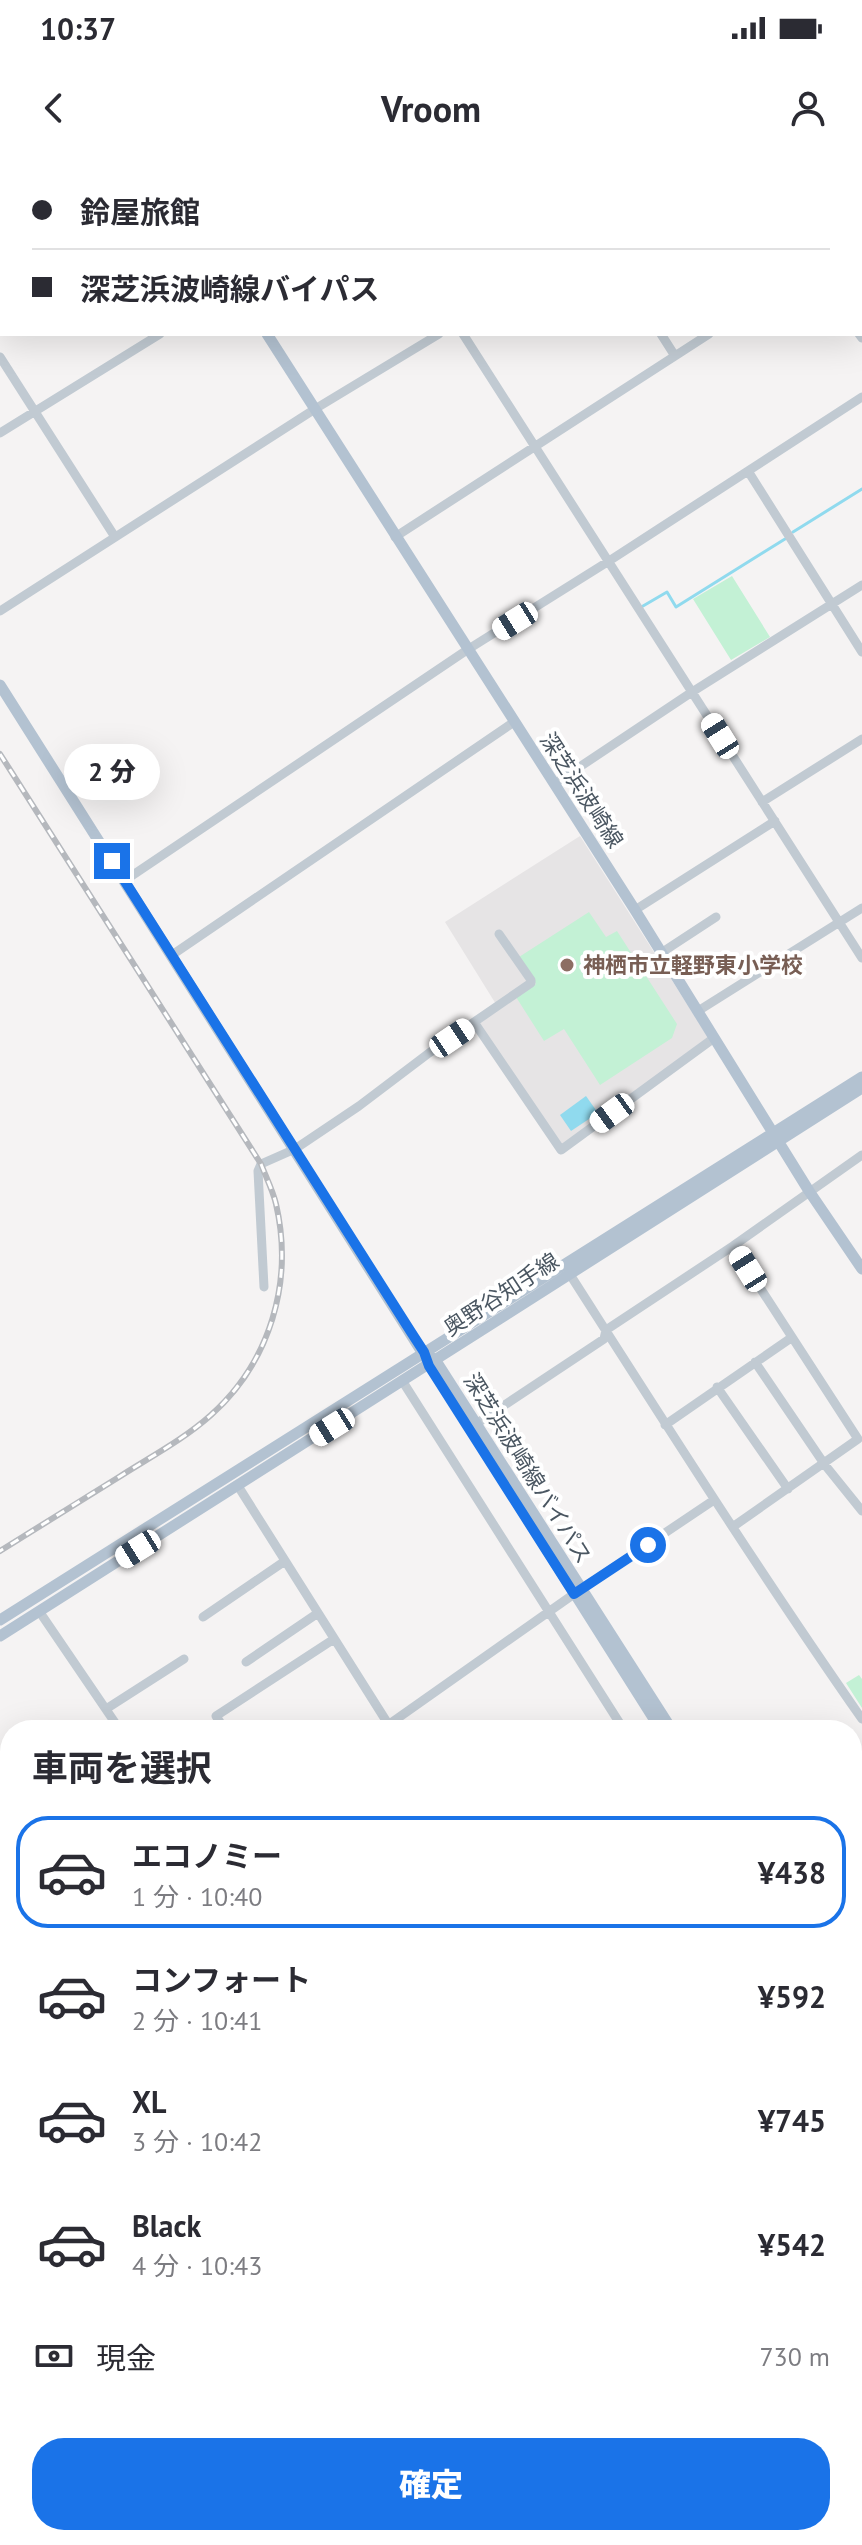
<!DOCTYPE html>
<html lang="ja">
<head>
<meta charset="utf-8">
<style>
	:root { --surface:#fff; --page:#f7f7f7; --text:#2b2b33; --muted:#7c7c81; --line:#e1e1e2; --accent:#1a73e8 }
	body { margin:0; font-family:"PT Sans","Noto Sans JP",sans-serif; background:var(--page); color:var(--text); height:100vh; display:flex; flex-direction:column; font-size:30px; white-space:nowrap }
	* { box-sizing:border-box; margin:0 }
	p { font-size:26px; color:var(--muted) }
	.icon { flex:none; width:44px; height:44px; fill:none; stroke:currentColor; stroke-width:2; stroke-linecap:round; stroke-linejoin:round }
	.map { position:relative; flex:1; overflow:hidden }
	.sheet { position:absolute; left:0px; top:1560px; width:862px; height:826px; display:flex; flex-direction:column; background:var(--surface); border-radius:32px 32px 0 0; box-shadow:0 8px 32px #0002 }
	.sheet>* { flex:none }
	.guide { position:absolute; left:0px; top:0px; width:862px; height:176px; box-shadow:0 8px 32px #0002; display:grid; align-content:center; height:176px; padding:0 32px; background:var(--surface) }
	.end { position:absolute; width:36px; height:36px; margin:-18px; border:10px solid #1a73e8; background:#fff; box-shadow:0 0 0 4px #fff }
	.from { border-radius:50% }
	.bubble { position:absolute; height:56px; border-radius:28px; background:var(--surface); box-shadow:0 8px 32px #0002; font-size:26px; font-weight:800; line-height:56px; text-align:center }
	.car { position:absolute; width:24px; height:48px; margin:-24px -12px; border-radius:10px; box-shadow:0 0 6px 2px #0007; background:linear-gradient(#fff 24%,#345 0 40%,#fff 0 76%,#345 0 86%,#fff 0) }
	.guide b { display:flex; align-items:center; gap:28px; height:76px; font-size:30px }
	.guide b+b { border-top:2px solid var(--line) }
	.guide i { width:20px; height:20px; background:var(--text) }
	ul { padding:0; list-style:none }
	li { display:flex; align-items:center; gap:24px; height:112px; margin:0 16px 12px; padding:0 16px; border:4px solid transparent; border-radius:32px }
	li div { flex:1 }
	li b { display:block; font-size:30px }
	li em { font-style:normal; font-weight:800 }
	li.on { border-color:var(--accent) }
	li>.icon { width:72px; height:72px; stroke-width:1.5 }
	h2 { padding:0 32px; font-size:36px; line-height:96px }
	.pay { display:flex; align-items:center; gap:20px; height:88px; padding:0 32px; font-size:30px }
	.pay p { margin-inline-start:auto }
	.action { display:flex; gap:16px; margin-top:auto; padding:16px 32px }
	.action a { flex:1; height:92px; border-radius:32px; background:var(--accent); color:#fff; font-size:32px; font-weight:800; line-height:92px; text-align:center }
	.status { display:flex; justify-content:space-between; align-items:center; height:56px; padding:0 40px; background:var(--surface); direction:ltr }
	.status svg { height:22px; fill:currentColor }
	header { display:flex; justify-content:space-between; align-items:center; height:104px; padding:0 32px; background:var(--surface); font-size:36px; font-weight:800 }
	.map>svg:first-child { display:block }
	.education { fill:#e6e4e5 }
	.green { fill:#c3f1d5 }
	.water { fill:#90daee }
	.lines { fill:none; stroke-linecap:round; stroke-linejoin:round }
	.stream { stroke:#90daee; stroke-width:3 }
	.minor { stroke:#c1cad2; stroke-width:9 }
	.major { stroke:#b3c2d1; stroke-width:11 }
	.rail-casing { stroke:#b5b8bd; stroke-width:6 }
	.rail { stroke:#fff; stroke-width:3; stroke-dasharray:9; stroke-linecap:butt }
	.route { stroke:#1a73e8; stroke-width:10 }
	.education-dot { fill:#8d6e63; stroke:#fff; stroke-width:3 }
	.labels { text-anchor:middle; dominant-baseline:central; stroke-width:8; stroke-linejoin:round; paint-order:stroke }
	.street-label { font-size:22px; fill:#4a5661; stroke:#fff }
	.education-label { font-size:22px; font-weight:bold; fill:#785e54; stroke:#fff; text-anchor:start }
</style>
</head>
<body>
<div class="status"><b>10:37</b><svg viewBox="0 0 49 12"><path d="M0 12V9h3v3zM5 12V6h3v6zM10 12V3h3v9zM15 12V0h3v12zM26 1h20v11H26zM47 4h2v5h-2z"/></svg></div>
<header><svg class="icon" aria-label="back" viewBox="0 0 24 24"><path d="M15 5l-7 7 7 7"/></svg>Vroom<svg class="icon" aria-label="person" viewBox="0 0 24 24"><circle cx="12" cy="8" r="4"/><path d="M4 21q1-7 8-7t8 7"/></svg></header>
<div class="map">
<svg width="862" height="2385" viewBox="0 0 862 2385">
	<rect width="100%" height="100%" fill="#f5f3f3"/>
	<path class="education" d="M580,676L708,877L562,986L478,863L499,849L445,762Z"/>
	<path class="green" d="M732,416L770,477L731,500L693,439Z
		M589,752L606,777L617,771L677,864L672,878L600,925L564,869L544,881L516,837L536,824L519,797Z
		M859,1515L862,1519V1548L846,1523Z"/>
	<path class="water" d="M586,936L598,953L571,971L560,955Z"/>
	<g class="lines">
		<path class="stream" d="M793,372L862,329
			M643,446L667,432L676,447L785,379"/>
		<path class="minor" d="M354,0L355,2
			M550,0L552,2
			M749,0L750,2
			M265,2L267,0
			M365,2L368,0
			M709,2L712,0
			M860,78L862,77
			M860,161L862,160
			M463,174L862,798
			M661,174L675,196
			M859,174L862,178
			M0,197L115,377
			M0,273L160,174
			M748,311L862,492
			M395,377L709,174
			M0,451L315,249L439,174
			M554,624L692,532L862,425
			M762,642L862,579
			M124,721L467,490L609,401L862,237
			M635,750L775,661
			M661,793L716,757
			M172,795L514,562
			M698,851L862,748
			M474,862L561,990L714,878
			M733,1086L858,1279L734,1366
			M569,1113C665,1263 760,1413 862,1559
			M264,1127L258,1011L261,1004L295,989L359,946L429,893L531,823V820L499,774
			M755,1202L825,1305L862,1351
			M403,1222L624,1570
			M717,1227L788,1329
			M476,1264L604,1179L606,1170L733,1086L862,995
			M665,1265L791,1178
			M238,1326L390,1567
			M39,1451L120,1570
			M203,1457L285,1401
			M246,1502L318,1453
			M106,1549L184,1499
			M225,1570L216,1556L334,1479
			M381,1570L574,1434L714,1340
			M852,1759L862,1752
			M0,1803L10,1818
			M0,1833L10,1826
			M852,1924L862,1939
			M0,2024L10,2041
			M852,2146L862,2162
			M852,2209L862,2203
			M0,2242L10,2259
			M0,2273L10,2266
			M85,2376L91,2385
			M305,2376L310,2385
			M372,2376L377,2385
			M440,2376L446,2385
			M604,2376L610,2385
			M565,2381L574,2376
			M229,2385L243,2376
			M456,2385L471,2376
			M729,2385L743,2377"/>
		<path class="major" d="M160,0L161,2
			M267,174L635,750L809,1031L862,1109
			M0,525L661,1570
			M431,1197L436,1201L672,1570
			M0,1460L862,917
			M0,1476C289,1295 574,1110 862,928
			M852,1851L862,1866
			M852,1869L862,1885"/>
		<g class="rail-casing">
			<path id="rail" d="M0,594L261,1004C266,1017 273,1031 276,1044C294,1122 270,1202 211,1255C183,1280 150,1297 119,1317C80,1341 40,1366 0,1391"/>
		</g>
		<use href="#rail" class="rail"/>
	</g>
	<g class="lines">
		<path class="route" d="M112,701L411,1172L424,1192L429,1206L574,1434L648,1385"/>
	</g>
	<circle class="education-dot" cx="567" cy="805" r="8"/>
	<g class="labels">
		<g class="street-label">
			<text transform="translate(582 630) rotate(57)">深芝浜波崎線</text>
			<text transform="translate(501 1134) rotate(-33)">奥野谷知手線</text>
			<text transform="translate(528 1308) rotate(58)">深芝浜波崎線バイパス</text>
		</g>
		<g class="education-label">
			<text x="583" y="805">神栖市立軽野東小学校</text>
		</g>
	</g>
</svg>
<i class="end from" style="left:648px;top:1385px"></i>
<i class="end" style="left:112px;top:701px"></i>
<div class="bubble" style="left:64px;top:584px;width:96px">2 分</div>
<i class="car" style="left:515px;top:461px;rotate:238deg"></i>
<i class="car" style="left:720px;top:576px;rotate:328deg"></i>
<i class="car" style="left:452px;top:878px;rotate:56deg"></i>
<i class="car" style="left:612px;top:953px;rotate:234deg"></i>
<i class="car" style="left:748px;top:1109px;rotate:328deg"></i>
<i class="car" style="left:332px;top:1267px;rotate:238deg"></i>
<i class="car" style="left:138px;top:1389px;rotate:238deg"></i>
<div class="guide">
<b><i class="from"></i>鈴屋旅館</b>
<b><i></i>深芝浜波崎線バイパス</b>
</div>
<section class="sheet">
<h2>車両を選択</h2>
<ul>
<li class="on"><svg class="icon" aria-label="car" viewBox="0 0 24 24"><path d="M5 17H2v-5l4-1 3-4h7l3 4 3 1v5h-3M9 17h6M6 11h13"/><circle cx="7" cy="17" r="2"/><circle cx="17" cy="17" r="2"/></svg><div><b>エコノミー</b><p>1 分 · 10:40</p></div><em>¥438</em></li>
<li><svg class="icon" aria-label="car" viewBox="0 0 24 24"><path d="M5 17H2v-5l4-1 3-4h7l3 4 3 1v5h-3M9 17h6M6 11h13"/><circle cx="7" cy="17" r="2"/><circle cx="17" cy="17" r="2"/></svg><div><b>コンフォート</b><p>2 分 · 10:41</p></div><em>¥592</em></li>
<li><svg class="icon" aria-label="car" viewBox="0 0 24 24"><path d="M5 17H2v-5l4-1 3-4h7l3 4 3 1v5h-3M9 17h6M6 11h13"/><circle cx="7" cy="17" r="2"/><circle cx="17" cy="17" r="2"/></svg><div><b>XL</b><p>3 分 · 10:42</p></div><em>¥745</em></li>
<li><svg class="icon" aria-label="car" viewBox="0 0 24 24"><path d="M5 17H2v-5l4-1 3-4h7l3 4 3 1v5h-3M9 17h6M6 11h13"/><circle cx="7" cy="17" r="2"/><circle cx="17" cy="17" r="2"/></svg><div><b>Black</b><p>4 分 · 10:43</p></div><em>¥542</em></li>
</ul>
<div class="pay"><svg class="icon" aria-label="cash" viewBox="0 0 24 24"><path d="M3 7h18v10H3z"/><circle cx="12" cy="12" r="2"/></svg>現金<p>730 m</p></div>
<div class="action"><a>確定</a></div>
</section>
</div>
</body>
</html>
